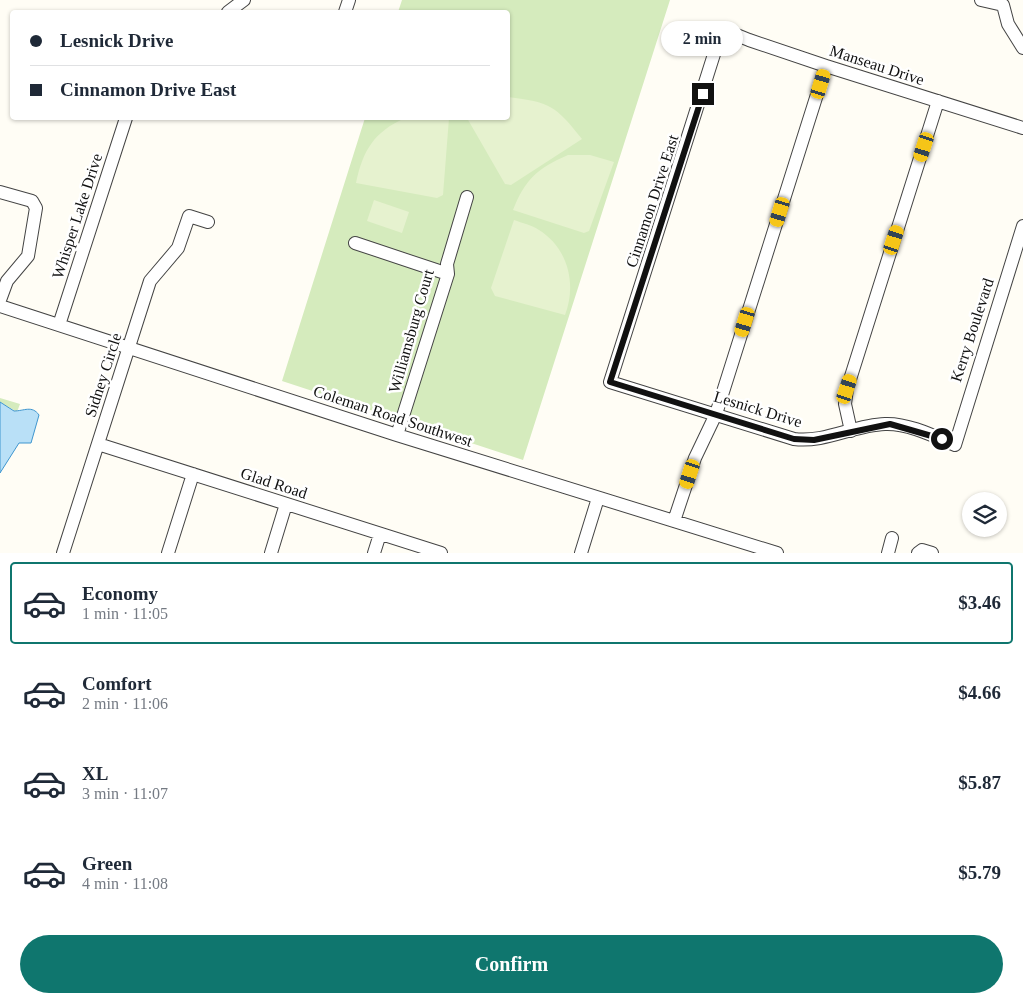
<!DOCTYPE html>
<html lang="en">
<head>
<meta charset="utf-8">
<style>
	:root { --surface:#fff; --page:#f6f6f7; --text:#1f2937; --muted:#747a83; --line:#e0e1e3; --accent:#0f766e }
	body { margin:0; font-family:Georgia,serif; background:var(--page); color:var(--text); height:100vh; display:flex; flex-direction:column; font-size:19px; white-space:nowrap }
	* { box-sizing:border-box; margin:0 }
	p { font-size:16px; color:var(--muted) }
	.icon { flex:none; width:28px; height:28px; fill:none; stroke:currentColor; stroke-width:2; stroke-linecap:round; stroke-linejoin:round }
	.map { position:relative; height:553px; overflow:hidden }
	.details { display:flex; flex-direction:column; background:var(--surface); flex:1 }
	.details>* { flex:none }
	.banner { position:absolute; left:10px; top:10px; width:500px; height:110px; border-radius:5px; box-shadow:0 1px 4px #0004; display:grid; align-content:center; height:110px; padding:0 20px; background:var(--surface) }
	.fabs { position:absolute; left:962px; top:492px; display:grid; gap:10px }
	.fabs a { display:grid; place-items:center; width:45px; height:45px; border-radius:50%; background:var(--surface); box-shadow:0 1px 4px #0004; font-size:25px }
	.end { position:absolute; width:22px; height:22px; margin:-11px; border:6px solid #111; background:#fff; box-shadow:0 0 0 2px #fff }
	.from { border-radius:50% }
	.bubble { position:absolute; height:35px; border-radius:18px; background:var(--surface); box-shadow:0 1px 4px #0004; font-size:16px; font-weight:700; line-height:35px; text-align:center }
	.car { position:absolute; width:15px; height:30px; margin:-15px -8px; border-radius:6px; box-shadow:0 0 4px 1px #0007; background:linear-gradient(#f5c518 24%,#345 0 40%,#f5c518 0 76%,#345 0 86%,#f5c518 0) }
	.banner b { display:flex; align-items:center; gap:18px; height:48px; font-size:19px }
	.banner b+b { border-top:1px solid var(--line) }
	.banner i { width:12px; height:12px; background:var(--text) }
	ul { padding:9px 0 0; list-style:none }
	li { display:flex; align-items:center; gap:15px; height:82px; margin:0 10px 8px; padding:0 10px; border:2px solid transparent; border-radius:5px }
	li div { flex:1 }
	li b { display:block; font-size:19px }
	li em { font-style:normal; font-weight:700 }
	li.selected { border-color:var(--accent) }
	li>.icon { width:45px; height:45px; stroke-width:1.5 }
	.action { display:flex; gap:10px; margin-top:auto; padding:10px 20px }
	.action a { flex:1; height:58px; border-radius:30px; background:var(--accent); color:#fff; font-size:20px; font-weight:700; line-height:58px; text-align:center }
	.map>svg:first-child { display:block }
	.green { fill:#d5ebbd }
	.pitch { fill:#e6f2cf }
	.water { fill:#b9e0f7; stroke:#3f96cf }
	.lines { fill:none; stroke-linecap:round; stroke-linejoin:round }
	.minor-casing { stroke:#444; stroke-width:14 }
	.minor { stroke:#fff; stroke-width:12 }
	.route { stroke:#111; stroke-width:6 }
	.labels { text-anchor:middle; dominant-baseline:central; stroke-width:5; stroke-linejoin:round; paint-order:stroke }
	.street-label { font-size:16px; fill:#111; stroke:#fff }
</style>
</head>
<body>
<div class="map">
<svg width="1023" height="553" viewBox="0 0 1023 553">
	<rect width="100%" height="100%" fill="#fffdf5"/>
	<path class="green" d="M402,0H670L523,460L282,381L365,118H508V12H398Z
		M0,398L20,404L17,412L0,402Z"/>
	<path class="pitch" d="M508,97C550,102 556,106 582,139L511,185L505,184L467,118H508Z
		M405,118H449L443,195L437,198L356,183C363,150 374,132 405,118Z
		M568,155H590L614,162L589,231L584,233L513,210C525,179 538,168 568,155Z
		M374,200L409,212L402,233L367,221Z
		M514,220C522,223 532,225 539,230C568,248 577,284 565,315L495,296L491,288Z"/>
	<path class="water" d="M0,402L14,411C24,411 32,405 39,415L31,443H19L0,473Z"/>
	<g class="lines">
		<g class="minor-casing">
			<path id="minor" d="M981,0L1003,5L1008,24L1023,48
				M228,12L244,0
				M345,12L349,0
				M1023,128L826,66L749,40L722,29L610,382L794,439C825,443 854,425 885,424C908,423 934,436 955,445L1023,226
				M0,192L32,201L36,208L28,256L7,281L0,300
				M355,243L448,274
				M0,306L397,435L777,553
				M59,325L126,118
				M851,431L845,404L847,389L938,101
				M397,435L448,274L447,264L467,197
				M98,444L441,553
				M674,521L695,458L716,414L826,66
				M63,553L150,281L178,248L189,216L208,222
				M168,553L193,474
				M271,553L286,504
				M374,553L380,534
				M581,553L598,498
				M888,553L892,538
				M918,553L922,550L932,553"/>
		</g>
		<use href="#minor" class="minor"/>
	</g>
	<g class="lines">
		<path class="route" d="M703,94L610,382L794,439L814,440L890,424L942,439"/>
	</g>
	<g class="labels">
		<g class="street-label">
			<text transform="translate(877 65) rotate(18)">Manseau Drive</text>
			<text transform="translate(652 201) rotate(-72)">Cinnamon Drive East</text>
			<text transform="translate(77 216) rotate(-72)">Whisper Lake Drive</text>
			<text transform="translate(972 330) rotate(-72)">Kerry Boulevard</text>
			<text transform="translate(411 331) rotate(-74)">Williamsburg Court</text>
			<text transform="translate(103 375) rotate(-72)">Sidney Circle</text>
			<text transform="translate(758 409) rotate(17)">Lesnick Drive</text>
			<text transform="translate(393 416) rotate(18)">Coleman Road Southwest</text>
			<text transform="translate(274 483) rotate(18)">Glad Road</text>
		</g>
	</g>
</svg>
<div class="fabs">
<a><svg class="icon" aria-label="layers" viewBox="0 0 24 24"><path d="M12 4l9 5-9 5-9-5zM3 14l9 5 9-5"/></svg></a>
</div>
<i class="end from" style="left:942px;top:439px"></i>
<i class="end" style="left:703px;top:94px"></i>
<div class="bubble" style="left:661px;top:21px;width:82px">2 min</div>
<i class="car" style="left:821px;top:84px;rotate:17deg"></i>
<i class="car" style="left:924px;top:147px;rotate:198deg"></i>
<i class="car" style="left:780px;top:212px;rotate:197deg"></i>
<i class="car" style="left:894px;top:240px;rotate:18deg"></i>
<i class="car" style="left:745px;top:322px;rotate:197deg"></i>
<i class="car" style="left:847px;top:389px;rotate:18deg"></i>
<i class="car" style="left:690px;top:474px;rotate:198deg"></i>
<div class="banner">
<b><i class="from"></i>Lesnick Drive</b>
<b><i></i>Cinnamon Drive East</b>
</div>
</div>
<section class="details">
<ul>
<li class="selected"><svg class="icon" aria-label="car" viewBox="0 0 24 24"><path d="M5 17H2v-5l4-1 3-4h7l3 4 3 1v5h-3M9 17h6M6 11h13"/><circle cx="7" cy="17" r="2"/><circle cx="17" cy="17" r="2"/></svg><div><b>Economy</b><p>1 min · 11:05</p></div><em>$3.46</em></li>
<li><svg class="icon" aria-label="car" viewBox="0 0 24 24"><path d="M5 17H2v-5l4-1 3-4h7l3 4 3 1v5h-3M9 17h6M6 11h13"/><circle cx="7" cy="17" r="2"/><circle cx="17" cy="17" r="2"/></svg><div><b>Comfort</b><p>2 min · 11:06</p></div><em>$4.66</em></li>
<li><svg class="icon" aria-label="car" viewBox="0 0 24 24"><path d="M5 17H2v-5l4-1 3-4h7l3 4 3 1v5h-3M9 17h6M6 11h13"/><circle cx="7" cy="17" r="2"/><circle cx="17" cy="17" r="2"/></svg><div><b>XL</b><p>3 min · 11:07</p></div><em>$5.87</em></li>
<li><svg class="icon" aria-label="car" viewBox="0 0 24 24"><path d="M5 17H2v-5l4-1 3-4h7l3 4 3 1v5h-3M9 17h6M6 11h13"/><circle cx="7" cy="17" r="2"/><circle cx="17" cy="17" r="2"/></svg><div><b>Green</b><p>4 min · 11:08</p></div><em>$5.79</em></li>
</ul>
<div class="action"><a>Confirm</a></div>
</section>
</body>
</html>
